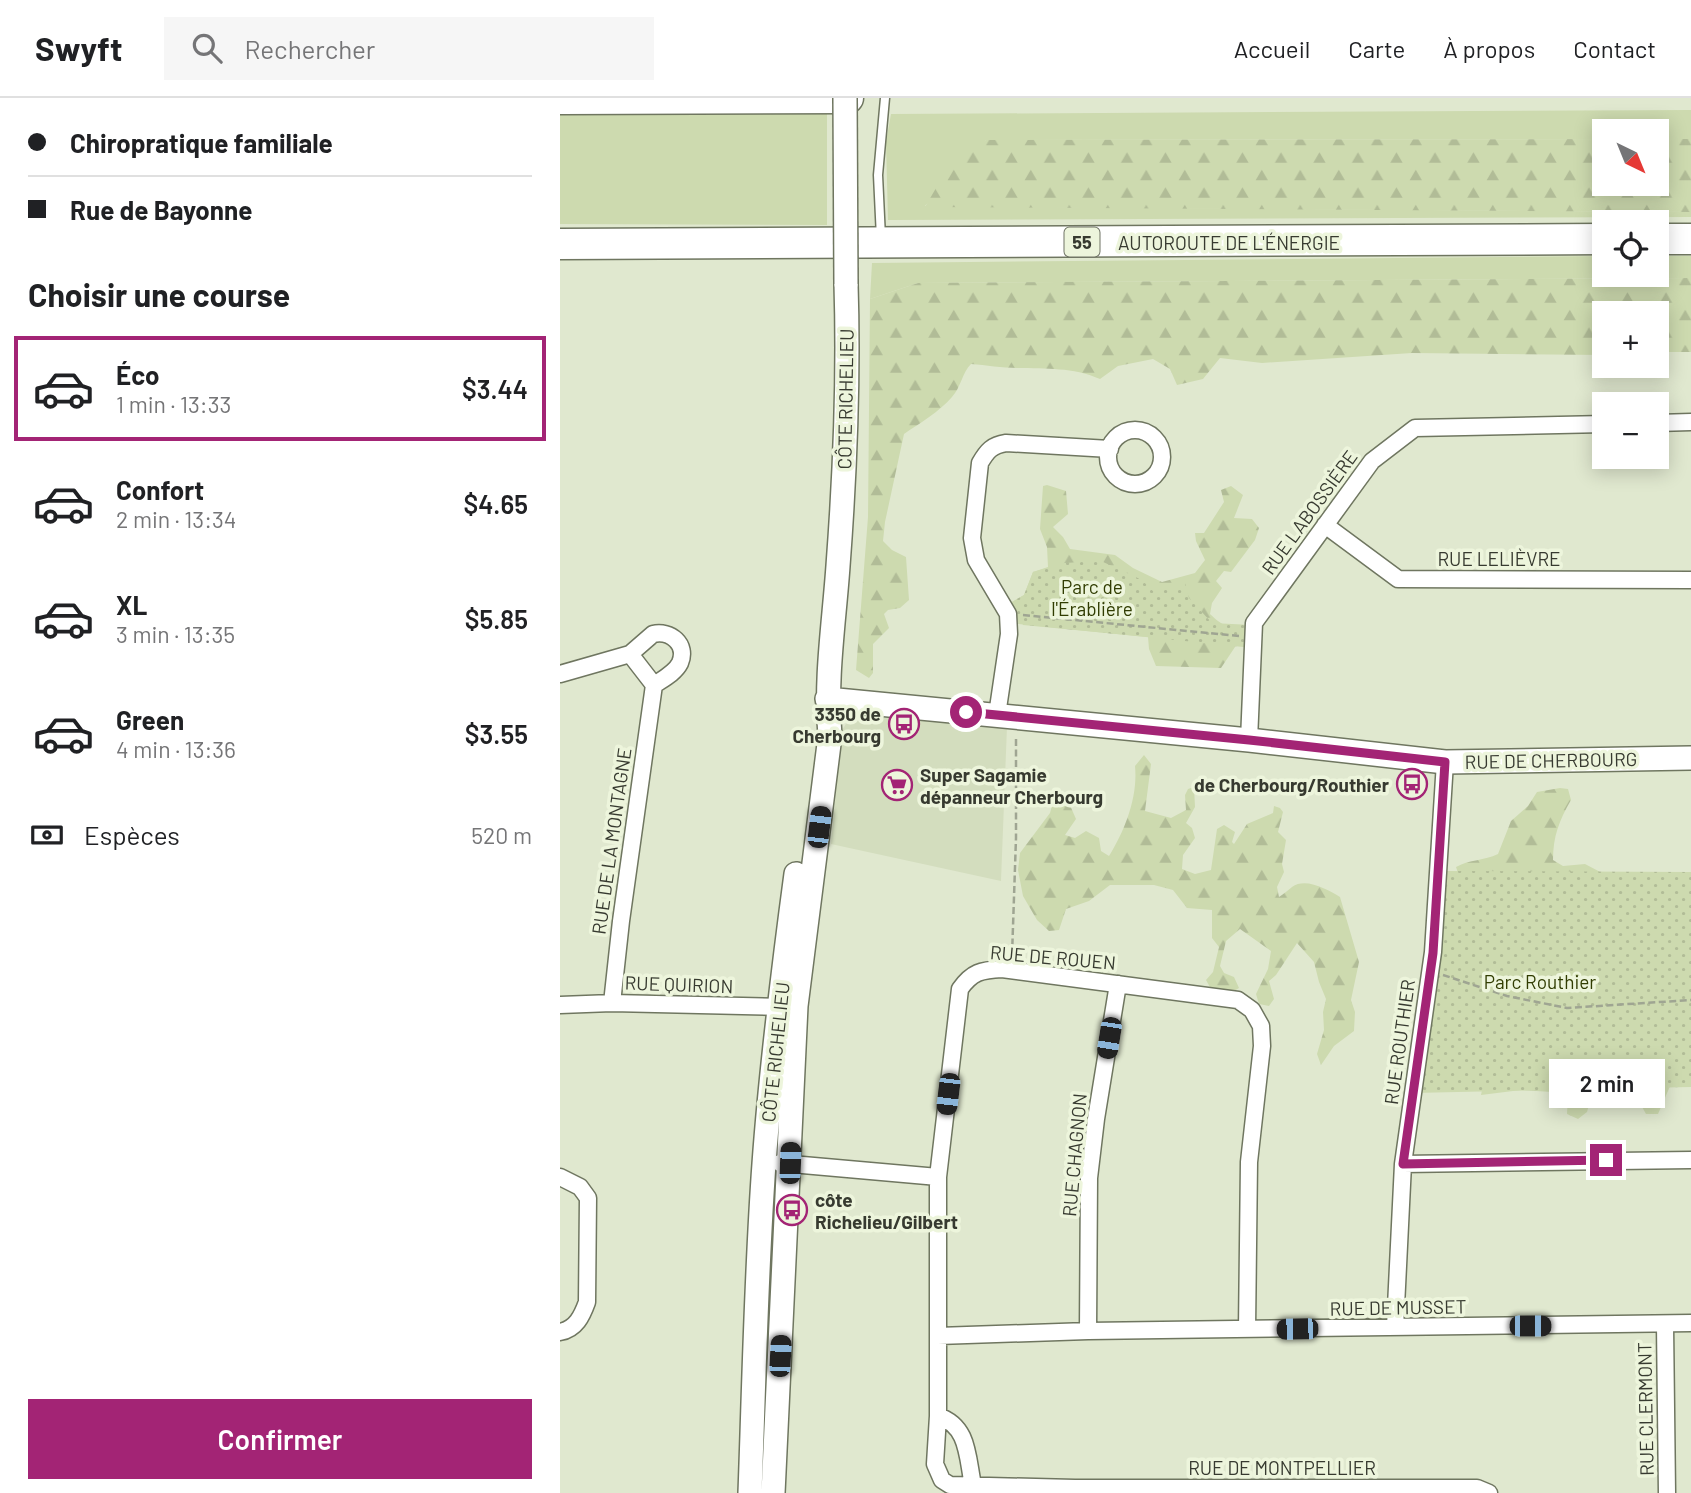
<!DOCTYPE html>
<html lang="fr">
<head>
<meta charset="utf-8">
<style>
	:root { --surface:#fff; --page:#f6f6f6; --text:#202124; --muted:#757577; --line:#e0e0e0; --accent:#a32475 }
	body { margin:0; font-family:Barlow,sans-serif; background:var(--page); color:var(--text); height:100vh; display:flex; flex-direction:column; font-size:26px; white-space:nowrap }
	* { box-sizing:border-box; margin:0 }
	p { font-size:23px; color:var(--muted) }
	.icon { flex:none; width:38px; height:38px; fill:none; stroke:currentColor; stroke-width:2; stroke-linecap:round; stroke-linejoin:round }
	.map { position:relative; flex:1; overflow:hidden }
	.drawer { display:flex; flex-direction:column; background:var(--surface); width:560px }
	.drawer>* { flex:none }
	.hud { display:grid; align-content:center; height:154px; padding:0 28px; background:var(--surface) }
	.needle { width:46px; rotate:137deg }
	.controls { position:absolute; left:1032px; top:21px; display:grid; gap:14px }
	.controls a { display:grid; place-items:center; width:77px; height:77px; border-radius:0px; background:var(--surface); box-shadow:0 4px 18px #0003; font-size:35px }
	.end { position:absolute; width:32px; height:32px; margin:-16px; border:9px solid #a32475; background:#fff; box-shadow:0 0 0 4px #fff }
	.from { border-radius:50% }
	.bubble { position:absolute; height:49px; border-radius:0px; background:var(--surface); box-shadow:0 4px 18px #0003; font-size:23px; font-weight:600; line-height:49px; text-align:center }
	.car { position:absolute; width:21px; height:42px; margin:-21px -10px; border-radius:9px; box-shadow:0 0 5px 2px #0007; background:linear-gradient(#222 24%,#8ab4d8 0 40%,#222 0 76%,#8ab4d8 0 86%,#222 0) }
	.hud b { display:flex; align-items:center; gap:24px; height:66px; font-size:26px }
	.hud b+b { border-top:2px solid var(--line) }
	.hud i { width:18px; height:18px; background:var(--text) }
	ul { padding:0; list-style:none }
	li { display:flex; align-items:center; gap:21px; height:105px; margin:0 14px 10px; padding:0 14px; border:4px solid transparent; border-radius:0px }
	li div { flex:1 }
	li b { display:block; font-size:26px }
	li em { font-style:normal; font-weight:600 }
	li.current { border-color:var(--accent) }
	li>.icon { width:63px; height:63px; stroke-width:1.5 }
	h2 { padding:0 28px; font-size:32px; line-height:84px }
	.pay { display:flex; align-items:center; gap:18px; height:77px; padding:0 28px; font-size:26px }
	.pay p { margin-inline-start:auto }
	.button { display:flex; gap:14px; margin-top:auto; padding:14px 28px }
	.button a { flex:1; height:80px; border-radius:0px; background:var(--accent); color:#fff; font-size:28px; font-weight:600; line-height:80px; text-align:center }
	header { display:flex; align-items:center; gap:42px; box-sizing:border-box; height:98px; padding:0 35px; background:var(--surface); border-bottom:2px solid var(--line) }
	header strong { font-size:33px }
	nav { display:flex; gap:38px; margin-inline-start:auto; font-size:24px }
	.search { width:490px; height:63px; background:var(--page); display:flex; align-items:center; gap:18px; box-sizing:border-box; padding:0 24px; border-radius:0px; color:var(--muted); font-size:26px }
	main { display:flex; flex:1; min-height:0 }
	.map>svg:first-child { display:block }
	.built { fill:#d3ddbe }
	.grass { fill:#cddaaf }
	.forest { fill:url(#forest-firs) }
	.park { fill:url(#park-dots) }
	.lines { fill:none; stroke-linecap:round; stroke-linejoin:round }
	.lane-casing { stroke:#6f7660; stroke-width:11 }
	.street-casing { stroke:#6f7660; stroke-width:19 }
	.secondary-casing { stroke:#6f7660; stroke-width:26 }
	.highway-casing { stroke:#6f7660; stroke-width:33 }
	.path { stroke:#9fa592; stroke-width:2.5; stroke-dasharray:7 3.5; stroke-linecap:butt }
	.lane { stroke:#fff; stroke-width:8 }
	.street { stroke:#fff; stroke-width:16 }
	.secondary { stroke:#fff; stroke-width:23 }
	.highway { stroke:#fff; stroke-width:30 }
	.secondary-bridge-casing { stroke:#6f7660; stroke-width:26; stroke-linecap:butt }
	.secondary-bridge { stroke:#fff; stroke-width:23 }
	.route { stroke:#a32475; stroke-width:9 }
	.labels { text-anchor:middle; dominant-baseline:central; stroke-width:7; stroke-linejoin:round; paint-order:stroke }
	.shield { fill:#edf5dc; stroke:#6e7264; stroke-width:2 }
	.shield-label { font-size:18px; font-weight:bold; fill:#373a30 }
	.street-label { font-size:19px; fill:#373a30; stroke:#edf5dc }
	.park-label { font-size:19px; fill:#313d02; stroke:#edf5dc }
	.poi-label { font-size:19px; font-weight:bold; fill:#373a30; stroke:#edf5dc; text-anchor:end }
</style>
</head>
<body>
<header>
<strong>Swyft</strong>
<div class="search"><svg class="icon" aria-label="search" viewBox="0 0 24 24"><circle cx="10" cy="10" r="6"/><path d="M15 15l6 6"/></svg>Rechercher</div>
<nav><a>Accueil</a><a>Carte</a><a>À propos</a><a>Contact</a></nav>
</header>
<main>
<section class="drawer">
<div class="hud">
<b><i class="from"></i>Chiropratique familiale</b>
<b><i></i>Rue de Bayonne</b>
</div>
<h2>Choisir une course</h2>
<ul>
<li class="current"><svg class="icon" aria-label="car" viewBox="0 0 24 24"><path d="M5 17H2v-5l4-1 3-4h7l3 4 3 1v5h-3M9 17h6M6 11h13"/><circle cx="7" cy="17" r="2"/><circle cx="17" cy="17" r="2"/></svg><div><b>Éco</b><p>1 min · 13:33</p></div><em>$3.44</em></li>
<li><svg class="icon" aria-label="car" viewBox="0 0 24 24"><path d="M5 17H2v-5l4-1 3-4h7l3 4 3 1v5h-3M9 17h6M6 11h13"/><circle cx="7" cy="17" r="2"/><circle cx="17" cy="17" r="2"/></svg><div><b>Confort</b><p>2 min · 13:34</p></div><em>$4.65</em></li>
<li><svg class="icon" aria-label="car" viewBox="0 0 24 24"><path d="M5 17H2v-5l4-1 3-4h7l3 4 3 1v5h-3M9 17h6M6 11h13"/><circle cx="7" cy="17" r="2"/><circle cx="17" cy="17" r="2"/></svg><div><b>XL</b><p>3 min · 13:35</p></div><em>$5.85</em></li>
<li><svg class="icon" aria-label="car" viewBox="0 0 24 24"><path d="M5 17H2v-5l4-1 3-4h7l3 4 3 1v5h-3M9 17h6M6 11h13"/><circle cx="7" cy="17" r="2"/><circle cx="17" cy="17" r="2"/></svg><div><b>Green</b><p>4 min · 13:36</p></div><em>$3.55</em></li>
</ul>
<div class="pay"><svg class="icon" aria-label="cash" viewBox="0 0 24 24"><path d="M3 7h18v10H3z"/><circle cx="12" cy="12" r="2"/></svg>Espèces<p>520 m</p></div>
<div class="button"><a>Confirmer</a></div>
</section>
<div class="map">
<svg width="1131" height="1395" viewBox="0 0 1131 1395">
	<defs>
		<pattern id="forest-firs" width="22" height="20" patternUnits="userSpaceOnUse" patternTransform="scale(1.75)"><rect width="22" height="20" fill="#cddaaf"/><path d="M5 1l3.5 6h-7zM16 11l3.5 6h-7z" fill="#b1bc97"/></pattern>
		<pattern id="park-dots" width="8" height="8" patternUnits="userSpaceOnUse" patternTransform="scale(1.75)"><rect width="8" height="8" fill="#cddaaf"/><path d="M2 2h.1M6 6h.1" fill="none" stroke="#b1bc97" stroke-width="1.8" stroke-linecap="round"/></pattern>
	</defs>
	<rect width="100%" height="100%" fill="#e0e8cf"/>
	<path class="built" d="M300,618L447,629L441,783L271,746L282,632L288,623Z"/>
	<path class="grass" d="M1131,12V41H1097V33H1045V41L426,42L365,108L1131,114V119L328,122L326,44L331,16Z
		M267,14V127L0,126V15Z
		M1045,158V177H1097V158H1131V180L358,185L310,201L312,165Z"/>
	<path class="forest" d="M1045,41V86H1097V41H1131V114L365,109L390,66L426,42Z
		M1131,180V254H1107L1097,249V215H1045L1044,257L852,255L702,265L660,260L643,281L617,287L610,271L593,261L558,268L540,281C512,269 487,271 457,270C442,270 426,267 411,266C402,275 401,289 392,299C379,314 360,325 344,336L325,424L323,443L332,452L346,459L349,502L340,510L328,512L324,516L329,530L313,546V575L309,580L296,572L308,419L310,201L358,185Z
		M487,387L506,393L508,416L493,429L503,439L510,451L555,457L573,470L602,484L635,475L645,462L636,443L635,435H644L664,404L661,392L671,388L683,397L674,420L692,421L699,430L695,442L671,474L664,473L656,483L662,490L652,505L650,516C662,528 670,528 679,543L661,570L596,568L589,551L588,539L463,527L454,503L464,497L473,474L488,469L487,449L480,431L483,388Z
		M584,657L591,666L585,713L611,720L626,712L625,697L628,691L634,689L635,709L626,725L632,730L635,740L623,757L622,771L635,776L651,772L657,731L664,727L675,734L672,744L674,746L687,726L713,715L714,708L720,710L723,714L718,734L726,742L722,766L724,774L717,789L719,799C724,796 728,792 732,789C746,779 768,792 780,799L799,864L791,902L795,914L794,933L774,948L761,967L757,956L764,932L763,914L766,901L759,884L754,864L737,845L716,877L709,883L714,901L709,908L699,906L696,896L708,871L711,853L680,831L666,843L660,868L664,875L674,879L679,890L669,896L651,891L646,882L653,874L659,849L652,840V812L627,810L613,792L594,787H550L529,803L506,811L499,832L489,833L477,822L463,798L458,772L460,755L490,715L493,704L509,705L516,721L505,737L515,740L526,733L539,740L541,753L549,758C565,732 578,699 575,668Z
		M1000,690L1008,691L1011,702C999,723 993,738 993,762L1003,768L1025,766L1046,777L1111,986L1098,1016H1086L1081,1007L1085,993L1064,992L1047,999L1031,1000L1027,1014L1018,1021L1007,1016L1008,995L961,992L921,997L927,968L901,784L896,769C910,761 924,763 938,756L951,723L968,708L977,694Z"/>
	<path class="park" d="M541,463L582,482L595,495L625,485L629,500L652,525L692,527L693,550L448,525V506L464,497L473,474L504,465Z
		M878,773L1131,774V989L853,995Z"/>
	<g class="lines">
		<g class="lane-casing">
			<path id="lane" d="M321,140L318,77L325,0"/>
		</g>
		<g class="street-casing">
			<path id="street" d="M1097,325L1131,324
				M548 359a27 27 0 1 1 54 0a27 27 0 1 1-54 0Z
				M765,427L838,481L1131,482
				M0,576L70,556L93,536C110,532 128,546 120,565C115,575 103,581 94,587
				M437,617L449,536L448,516L416,462L412,440L420,365C427,353 432,347 446,345L550,351
				M689,642L694,525L812,363L855,330L1045,326
				M52,905L61,823L94,587L70,556
				M0,907L52,905L226,909
				M220,1065L378,1079
				M843,1066L1131,1062
				M0,1079L20,1089L28,1100L27,1204C22,1218 16,1231 0,1234
				M1105,1227L1107,1395
				M835,1229L843,1066L873,854L885,664
				M687,1231L689,1064L702,948L701,928L692,912L678,902L442,871C421,872 412,874 400,891L378,1079V1318L375,1366L382,1382L390,1387L515,1390H917L929,1395
				M528,1233L529,1080L536,1021L558,886
				M378,1238L528,1233L1131,1225
				M378,1318C409,1328 407,1359 413,1387"/>
		</g>
		<g class="secondary-casing">
			<path id="secondary" d="M267,601L689,642L885,664L1131,660
				M190,1395C194,1285 196,1176 204,1066C211,969 223,873 236,776
				M213,1395L236,908L270,638C265,581 274,525 278,468C285,375 289,280 286,186"/>
		</g>
		<g class="highway-casing">
			<path id="highway" d="M0,1L288,0
				M1097,141H1131
				M0,146L1045,141"/>
		</g>
		<path class="path" d="M463,517L679,538
			M452,858L456,740V638
			M883,877L947,898L1007,910L1131,902"/>
		<use href="#lane" class="lane"/>
		<use href="#street" class="street"/>
		<use href="#secondary" class="secondary"/>
		<use href="#highway" class="highway"/>
		<g class="secondary-bridge-casing">
			<path id="secondary-bridge" d="M285,0L286,186"/>
		</g>
		<use href="#secondary-bridge" class="secondary-bridge"/>
	</g>
	<g class="lines">
		<path class="route" d="M406,614L689,642L885,664L873,855L843,1066L1046,1062"/>
	</g>
	<defs>
		<g id="bus-ring" transform="scale(1.575)"><circle r="9.5" fill="#edf5dc" stroke="#a32475" stroke-width="1.5"/><path d="M-5-6H5V4H4V6H2V4H-2V6H-4V4H-5ZM-3.5-4V0h7V-4ZM-3.5 1.2v1.5H-2V1.2ZM2 1.2v1.5H3.5V1.2Z" fill="#a32475"/></g>
		<g id="supermarket-ring" transform="scale(1.575)"><circle r="9.5" fill="#edf5dc" stroke="#a32475" stroke-width="1.5"/><path d="M-6-5.5h2.5l.6 2H6L4.5 2H-2.5L-4.4-4H-6ZM-1.5 3.2a1.3 1.3 0 1 0 .1 0ZM3 3.2a1.3 1.3 0 1 0 .1 0Z" fill="#a32475"/></g>
	</defs>
	<g fill-rule="evenodd">
		<use href="#bus-ring" x="344" y="626"/>
		<use href="#bus-ring" x="852" y="686"/>
		<use href="#supermarket-ring" x="337" y="687"/>
		<use href="#bus-ring" x="232" y="1112"/>
	</g>
	<g class="labels">
		<rect class="shield" x="504.5" y="129.5" width="35" height="29" rx="5"/>
		<g class="shield-label">
			<text x="522" y="144">55</text>
		</g>
		<g class="street-label">
			<text x="669" y="144">AUTOROUTE DE L'ÉNERGIE</text>
			<text transform="translate(285 301) rotate(-89)">CÔTE RICHELIEU</text>
			<text transform="translate(749 414) rotate(-54)">RUE LABOSSIÈRE</text>
			<text x="939" y="460">RUE LELIÈVRE</text>
			<text transform="translate(991 662) rotate(-1)">RUE DE CHERBOURG</text>
			<text transform="translate(51 743) rotate(-82)">RUE DE LA MONTAGNE</text>
			<text transform="translate(493 859) rotate(5)">RUE DE ROUEN</text>
			<text transform="translate(119 886) rotate(2)">RUE QUIRION</text>
			<text transform="translate(839 944) rotate(-82)">RUE ROUTHIER</text>
			<text transform="translate(215 954) rotate(-84)">CÔTE RICHELIEU</text>
			<text transform="translate(514 1057) rotate(-85)">RUE CHAGNON</text>
			<text transform="translate(838 1209) rotate(-1)">RUE DE MUSSET</text>
			<text transform="translate(1085 1311) rotate(-91)">RUE CLERMONT</text>
			<text x="722" y="1369">RUE DE MONTPELLIER</text>
		</g>
		<g class="park-label">
			<text x="532" y="488">Parc de<tspan x="532" dy="22">l'Érablière</tspan></text>
			<text x="980" y="883">Parc Routhier</text>
		</g>
		<g class="poi-label">
			<text x="321" y="615">3350 de<tspan x="321" dy="22">Cherbourg</tspan></text>
			<text x="360" y="676" text-anchor="start">Super Sagamie<tspan x="360" dy="22">dépanneur Cherbourg</tspan></text>
			<text x="829" y="686">de Cherbourg/Routhier</text>
			<text x="255" y="1101" text-anchor="start">côte<tspan x="255" dy="22">Richelieu/Gilbert</tspan></text>
		</g>
	</g>
</svg>
<div class="controls">
<a><svg class="needle" viewBox="-14 -14 28 28"><path d="M0-13l5 13h-10z" fill="#e53935"/><path d="M0 13l5-13h-10z" fill="#757577"/></svg></a>
<a><svg class="icon" aria-label="locate" viewBox="0 0 24 24"><circle cx="12" cy="12" r="6"/><path d="M12 2v4M12 18v4M2 12h4M18 12h4"/></svg></a>
<a>+</a>
<a>−</a>
</div>
<i class="end from" style="left:406px;top:614px"></i>
<i class="end" style="left:1046px;top:1062px"></i>
<div class="bubble" style="left:989px;top:961px;width:116px">2 min</div>
<i class="car" style="left:259px;top:729px;rotate:7deg"></i>
<i class="car" style="left:549px;top:940px;rotate:189deg"></i>
<i class="car" style="left:388px;top:996px;rotate:187deg"></i>
<i class="car" style="left:230px;top:1065px;rotate:2deg"></i>
<i class="car" style="left:970px;top:1228px;rotate:90deg"></i>
<i class="car" style="left:737px;top:1231px;rotate:269deg"></i>
<i class="car" style="left:220px;top:1258px;rotate:3deg"></i>
</div>
</main>
</body>
</html>
